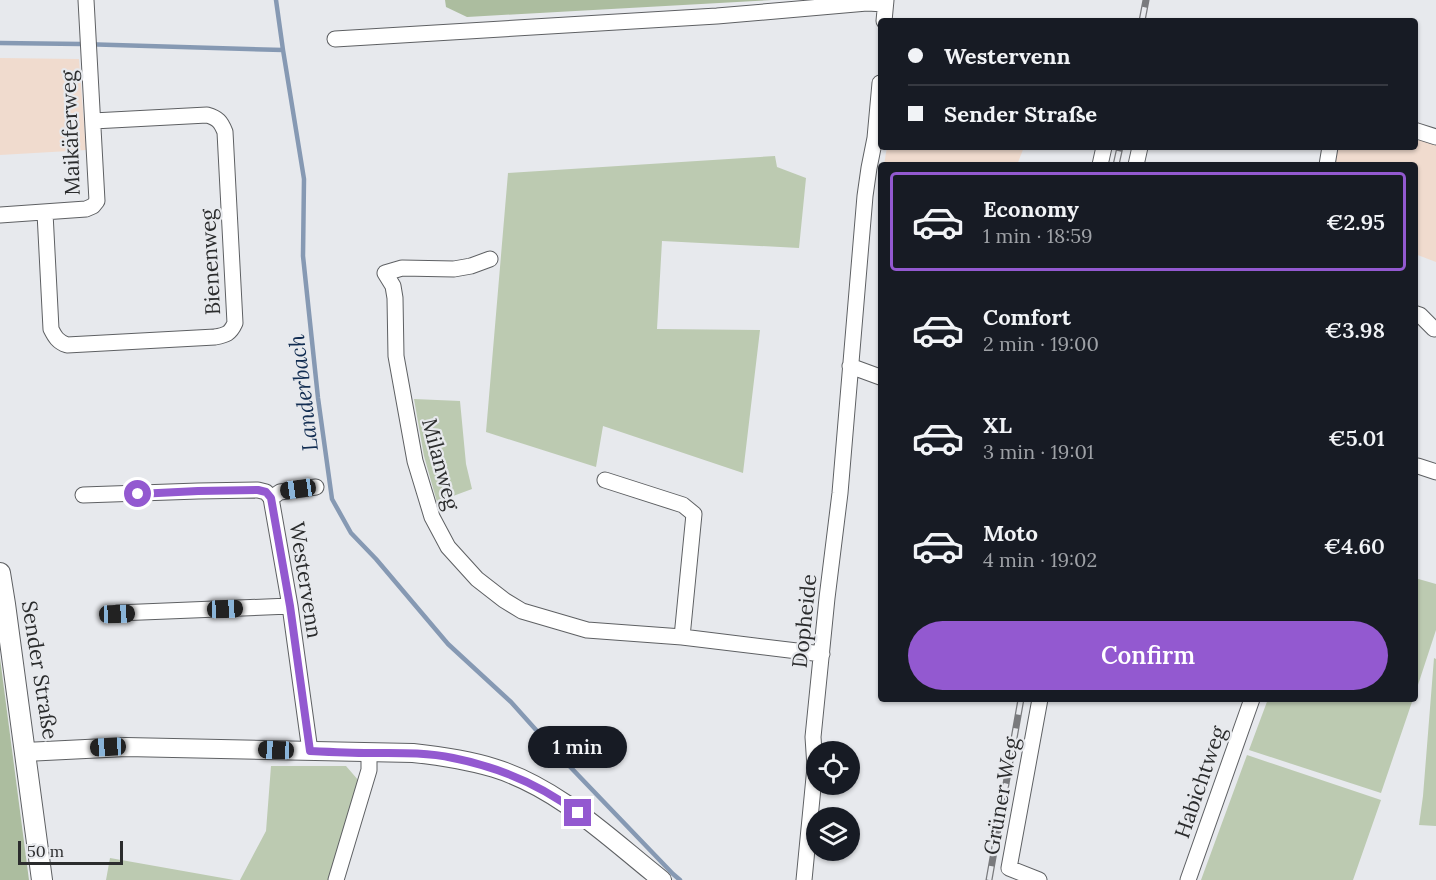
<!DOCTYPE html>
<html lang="en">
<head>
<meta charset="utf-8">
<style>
	:root { --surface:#171b24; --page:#242831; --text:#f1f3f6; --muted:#9ea1a6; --line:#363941; --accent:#9359d0 }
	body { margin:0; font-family:Lora,serif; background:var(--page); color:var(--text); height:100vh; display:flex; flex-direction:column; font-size:22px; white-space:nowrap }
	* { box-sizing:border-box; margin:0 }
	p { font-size:20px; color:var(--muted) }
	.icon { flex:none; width:33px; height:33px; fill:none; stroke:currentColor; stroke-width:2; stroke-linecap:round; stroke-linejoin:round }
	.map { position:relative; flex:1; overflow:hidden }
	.drawer { position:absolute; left:878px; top:162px; width:540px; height:540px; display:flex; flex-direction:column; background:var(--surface); border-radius:6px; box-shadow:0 2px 4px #0004 }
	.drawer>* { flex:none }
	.banner { position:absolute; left:878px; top:18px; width:540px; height:132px; border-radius:6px; box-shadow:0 2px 4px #0004; display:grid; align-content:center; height:132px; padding:0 30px; background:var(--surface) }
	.controls { position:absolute; left:806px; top:741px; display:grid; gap:12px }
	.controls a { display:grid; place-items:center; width:54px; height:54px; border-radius:50%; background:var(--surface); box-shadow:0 2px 4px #0004; font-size:30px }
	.scale { position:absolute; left:18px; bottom:15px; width:105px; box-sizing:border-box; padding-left:6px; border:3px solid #2b2c2d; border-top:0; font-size:16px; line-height:21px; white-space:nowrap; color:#2b2c2d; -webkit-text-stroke:4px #e7e9ed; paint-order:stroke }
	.end { position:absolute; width:27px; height:27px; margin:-14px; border:8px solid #9359d0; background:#fff; box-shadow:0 0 0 3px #fff }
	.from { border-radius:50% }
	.bubble { position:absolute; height:42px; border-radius:21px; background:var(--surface); box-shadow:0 2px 4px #0004; font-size:20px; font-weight:600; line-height:42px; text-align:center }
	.car { position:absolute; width:18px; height:36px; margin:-18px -9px; border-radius:8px; box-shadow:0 0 4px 2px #0007; background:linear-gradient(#222 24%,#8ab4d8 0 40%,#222 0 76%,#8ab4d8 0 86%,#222 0) }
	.banner b { display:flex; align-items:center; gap:21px; height:57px; font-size:22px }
	.banner b+b { border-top:2px solid var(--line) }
	.banner i { width:15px; height:15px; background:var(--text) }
	ul { padding:10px 0 0; list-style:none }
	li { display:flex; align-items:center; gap:18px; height:99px; margin:0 12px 9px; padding:0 18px; border:3px solid transparent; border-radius:6px }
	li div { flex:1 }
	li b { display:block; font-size:22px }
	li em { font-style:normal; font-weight:600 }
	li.active { border-color:var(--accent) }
	li>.icon { width:54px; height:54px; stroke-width:1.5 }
	.button { display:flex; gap:12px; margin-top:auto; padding:12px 30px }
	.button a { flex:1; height:69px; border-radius:36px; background:var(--accent); color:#fff; font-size:24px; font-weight:600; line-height:69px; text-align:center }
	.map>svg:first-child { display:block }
	.education { fill:#f0dbce }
	.green { fill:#bccab1 }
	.forest { fill:#acbd9f }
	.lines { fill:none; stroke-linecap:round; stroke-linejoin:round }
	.stream { stroke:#8699b3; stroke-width:4.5 }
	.minor-casing { stroke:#5e6063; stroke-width:17 }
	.tertiary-casing { stroke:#5e6063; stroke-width:20 }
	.secondary-casing { stroke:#5e6063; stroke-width:22 }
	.minor { stroke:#fff; stroke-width:15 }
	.tertiary { stroke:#fff; stroke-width:18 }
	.secondary { stroke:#fff; stroke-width:20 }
	.rail-casing { stroke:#797a7d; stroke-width:7 }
	.rail { stroke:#e7e9ed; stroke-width:4.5; stroke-dasharray:14; stroke-linecap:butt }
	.route { stroke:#9359d0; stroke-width:8 }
	.labels { text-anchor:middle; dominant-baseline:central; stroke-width:4.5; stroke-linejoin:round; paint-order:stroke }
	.street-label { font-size:21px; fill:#2b2c2d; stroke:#e7e9ed }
	.water-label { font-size:22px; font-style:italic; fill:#122d52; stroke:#e7e9ed }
</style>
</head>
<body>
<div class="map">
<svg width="1436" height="880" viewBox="0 0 1436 880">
	<rect width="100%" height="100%" fill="#e7e9ed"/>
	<path class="education" d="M0,58L79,59L86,150L0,155Z
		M1415,134L1436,142V262L1415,254L1414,165H1331L1335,147H1414Z
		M887,147H1024L1017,165H884Z"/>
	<path class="green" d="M775,156L777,167L806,178L799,248L662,241L657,329L760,330L743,473L603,426L596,467L486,432L508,173Z
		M414,399L460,401L466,464L472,489L437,502L424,456Z
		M1415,578L1436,584V630L1415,694Z
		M1434,658L1436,659V826L1419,825L1423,796Z
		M1268,699H1413L1381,793L1249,750Z
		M1247,755L1381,800L1353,880H1201Z
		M271,766H346L359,781L332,880H240L266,831Z
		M110,858L234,880H106Z"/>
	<path class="forest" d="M445,0H772L467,17L446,7Z
		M0,658L29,880H0Z"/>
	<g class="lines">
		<path class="stream" d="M276,0L283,50
			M0,43L81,44L283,50L304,179L303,256L318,398L332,499L351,533L376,559L448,644L511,702L554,750L673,874L680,880"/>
		<g class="minor-casing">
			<path id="minor" d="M884,21L886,0
				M335,39L717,16L867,3L885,4
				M1414,130L1436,137
				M1100,165L1104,147
				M1136,165L1140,147
				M1327,165L1330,147
				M45,213L51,329C55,337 58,342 67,345L215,337C226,335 230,334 235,323L225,132C221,122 218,118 207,115L93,121
				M0,215L86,209L93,206L97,201L86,0
				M490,259L471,266L454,269L402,268L385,273L393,286L395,298L396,356L415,461L432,517L448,547L477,579L504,600L522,611L587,630L682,637L822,654
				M1414,313L1420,315L1434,329
				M850,366L880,377
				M1414,466H1418L1436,472
				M605,480L683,505L694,514L682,637
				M83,495L198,491L258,490L266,492L271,498L290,606L310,751
				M271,498L280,492L316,487
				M117,613L290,606
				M336,880L369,770V753
				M804,880L815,767L813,737L827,598L840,493L865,196L869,168L875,138L880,83
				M1039,880L1009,868L1040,699
				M1188,880L1252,699"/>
		</g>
		<g class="tertiary-casing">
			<path id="tertiary" d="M25,752L126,747L413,753C441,756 468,760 494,768C559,788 610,839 662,880"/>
		</g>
		<g class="secondary-casing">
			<path id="secondary" d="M0,573L5,604L42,880"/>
		</g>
		<use href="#minor" class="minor"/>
		<use href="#tertiary" class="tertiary"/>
		<use href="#secondary" class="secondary"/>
		<g class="rail-casing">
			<path id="rail" d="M1142,21L1146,0
				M1116,165L1120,147
				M989,880L1021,699"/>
		</g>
		<use href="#rail" class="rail"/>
	</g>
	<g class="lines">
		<path class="route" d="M138,494L198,491L258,490L266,492L271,498L290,606L310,751C330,752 350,753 370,753C398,753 426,752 453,758C498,767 541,785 578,813"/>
	</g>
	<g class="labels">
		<g class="street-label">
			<text transform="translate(70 133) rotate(-92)">Maikäferweg</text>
			<text transform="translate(210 262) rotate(-93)">Bienenweg</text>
			<text transform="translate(441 464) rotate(75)">Milanweg</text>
			<text transform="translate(306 580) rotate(81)">Westervenn</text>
			<text transform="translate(804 621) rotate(-84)">Dopheide</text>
			<text transform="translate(40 670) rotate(81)">Sender Straße</text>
			<text transform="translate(1200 782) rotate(-71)">Habichtweg</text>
			<text transform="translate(1001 796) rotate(-80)">Grüner Weg</text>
		</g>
		<g class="water-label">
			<text transform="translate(303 393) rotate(-97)">Landerbach</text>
		</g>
	</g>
</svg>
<div class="controls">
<a><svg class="icon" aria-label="locate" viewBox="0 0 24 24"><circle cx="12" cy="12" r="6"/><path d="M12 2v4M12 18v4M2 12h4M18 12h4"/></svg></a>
<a><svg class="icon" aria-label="layers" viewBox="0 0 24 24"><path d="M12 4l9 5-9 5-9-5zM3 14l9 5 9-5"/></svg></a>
</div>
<div class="scale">50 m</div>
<i class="end from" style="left:138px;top:494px"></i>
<i class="end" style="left:578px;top:813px"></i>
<div class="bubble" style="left:528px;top:726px;width:99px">1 min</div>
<i class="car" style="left:298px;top:489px;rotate:262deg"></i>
<i class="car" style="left:225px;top:609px;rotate:88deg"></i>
<i class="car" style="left:117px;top:614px;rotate:88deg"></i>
<i class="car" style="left:108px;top:747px;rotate:267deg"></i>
<i class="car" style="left:276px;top:750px;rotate:272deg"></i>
<div class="banner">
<b><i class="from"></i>Westervenn</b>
<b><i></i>Sender Straße</b>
</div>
<section class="drawer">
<ul>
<li class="active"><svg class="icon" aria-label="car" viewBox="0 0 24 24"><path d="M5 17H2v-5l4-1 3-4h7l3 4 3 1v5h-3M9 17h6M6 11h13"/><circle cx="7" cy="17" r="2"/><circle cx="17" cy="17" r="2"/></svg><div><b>Economy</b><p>1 min · 18:59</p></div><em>€2.95</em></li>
<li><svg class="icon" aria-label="car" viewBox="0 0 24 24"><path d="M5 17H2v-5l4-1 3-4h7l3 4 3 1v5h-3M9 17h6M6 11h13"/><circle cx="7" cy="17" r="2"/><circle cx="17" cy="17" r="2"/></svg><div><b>Comfort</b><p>2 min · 19:00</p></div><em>€3.98</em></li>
<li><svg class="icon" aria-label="car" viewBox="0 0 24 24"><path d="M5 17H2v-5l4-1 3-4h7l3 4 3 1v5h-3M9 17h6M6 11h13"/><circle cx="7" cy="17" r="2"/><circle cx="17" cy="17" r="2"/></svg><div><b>XL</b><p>3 min · 19:01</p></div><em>€5.01</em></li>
<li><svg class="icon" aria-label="car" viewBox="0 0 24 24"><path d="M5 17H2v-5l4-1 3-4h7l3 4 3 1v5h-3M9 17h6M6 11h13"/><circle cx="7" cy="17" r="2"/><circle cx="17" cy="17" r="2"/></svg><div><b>Moto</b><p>4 min · 19:02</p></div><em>€4.60</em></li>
</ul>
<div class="button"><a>Confirm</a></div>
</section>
</div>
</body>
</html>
